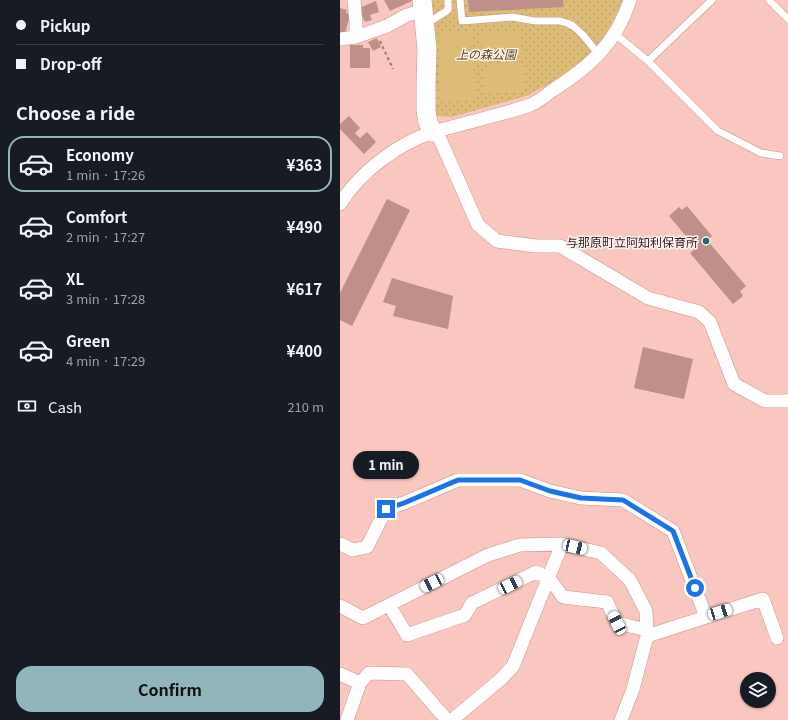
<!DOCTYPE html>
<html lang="en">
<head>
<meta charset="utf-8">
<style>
	:root { --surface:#171b24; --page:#242831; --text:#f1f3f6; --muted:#9ea1a6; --line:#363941; --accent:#92b5bb }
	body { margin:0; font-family:Georgia,"Noto Sans JP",serif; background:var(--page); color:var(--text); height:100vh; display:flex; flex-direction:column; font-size:15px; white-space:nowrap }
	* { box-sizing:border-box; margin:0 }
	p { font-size:13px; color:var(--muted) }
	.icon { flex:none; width:22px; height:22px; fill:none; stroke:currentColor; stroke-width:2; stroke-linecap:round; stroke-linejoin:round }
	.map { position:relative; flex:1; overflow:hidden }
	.details { display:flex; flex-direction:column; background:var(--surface); width:340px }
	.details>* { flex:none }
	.banner { display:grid; align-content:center; height:88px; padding:0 16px; background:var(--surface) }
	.fabs { position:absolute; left:400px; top:672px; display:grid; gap:8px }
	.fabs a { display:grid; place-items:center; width:36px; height:36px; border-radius:50%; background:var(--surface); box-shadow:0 1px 3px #0004; font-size:20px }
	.end { position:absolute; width:18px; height:18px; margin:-9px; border:5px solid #1a73e8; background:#fff; box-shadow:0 0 0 2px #fff }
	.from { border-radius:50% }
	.bubble { position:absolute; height:28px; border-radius:14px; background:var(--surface); box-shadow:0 1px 3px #0004; font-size:13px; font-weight:700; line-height:28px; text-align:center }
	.car { position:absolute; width:12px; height:24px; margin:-12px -6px; border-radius:5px; box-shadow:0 0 3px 1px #0007; background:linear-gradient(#fff 24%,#345 0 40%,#fff 0 76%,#345 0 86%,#fff 0) }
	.banner b { display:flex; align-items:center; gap:14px; height:38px; font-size:15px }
	.banner b+b { border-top:1px solid var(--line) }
	.banner i { width:10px; height:10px; background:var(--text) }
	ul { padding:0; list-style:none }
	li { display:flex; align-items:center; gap:12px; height:56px; margin:0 8px 6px; padding:0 8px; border:2px solid transparent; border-radius:16px }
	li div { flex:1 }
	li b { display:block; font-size:15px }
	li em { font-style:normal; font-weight:700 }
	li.on { border-color:var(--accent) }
	li>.icon { width:36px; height:36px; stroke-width:1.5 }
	h2 { padding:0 16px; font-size:18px; line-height:48px }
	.pay { display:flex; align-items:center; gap:10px; height:44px; padding:0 16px; font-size:15px }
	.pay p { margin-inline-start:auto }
	.cta { display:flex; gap:8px; margin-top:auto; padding:8px 16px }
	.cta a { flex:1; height:46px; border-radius:16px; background:var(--accent); color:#111; font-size:16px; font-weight:700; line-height:46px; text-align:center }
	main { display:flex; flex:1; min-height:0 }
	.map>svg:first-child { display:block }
	.park { fill:url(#park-dots) }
	.pitch { fill:#dcbc77 }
	.building { fill:#bf8f8a }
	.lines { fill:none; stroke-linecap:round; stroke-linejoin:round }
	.lane-casing { stroke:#c4948f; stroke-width:8 }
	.street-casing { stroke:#c4948f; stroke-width:14 }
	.secondary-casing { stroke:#c4948f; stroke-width:20 }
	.path { stroke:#997672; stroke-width:2; stroke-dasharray:3 3; stroke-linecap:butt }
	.lane { stroke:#fff; stroke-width:7 }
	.street { stroke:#fff; stroke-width:13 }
	.secondary { stroke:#fff; stroke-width:19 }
	.route { stroke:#1a73e8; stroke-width:5 }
	.poi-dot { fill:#1f6a72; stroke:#fdf2f1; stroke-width:1.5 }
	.labels { text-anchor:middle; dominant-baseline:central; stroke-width:3; stroke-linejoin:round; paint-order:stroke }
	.park-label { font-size:12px; font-style:italic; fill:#5d460d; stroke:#fdf2f1 }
	.poi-label { font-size:12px; fill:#352220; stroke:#fdf2f1; text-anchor:end }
</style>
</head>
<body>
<main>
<section class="details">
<div class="banner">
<b><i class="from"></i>Pickup</b>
<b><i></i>Drop-off</b>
</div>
<h2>Choose a ride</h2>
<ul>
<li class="on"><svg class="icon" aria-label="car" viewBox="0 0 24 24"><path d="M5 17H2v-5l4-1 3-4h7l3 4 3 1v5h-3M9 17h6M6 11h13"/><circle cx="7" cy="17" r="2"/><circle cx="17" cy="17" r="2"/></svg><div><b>Economy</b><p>1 min · 17:26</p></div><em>¥363</em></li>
<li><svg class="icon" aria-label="car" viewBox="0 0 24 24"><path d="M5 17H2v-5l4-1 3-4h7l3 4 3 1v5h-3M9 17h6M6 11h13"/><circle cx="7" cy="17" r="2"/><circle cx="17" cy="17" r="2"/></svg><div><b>Comfort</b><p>2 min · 17:27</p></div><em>¥490</em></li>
<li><svg class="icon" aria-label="car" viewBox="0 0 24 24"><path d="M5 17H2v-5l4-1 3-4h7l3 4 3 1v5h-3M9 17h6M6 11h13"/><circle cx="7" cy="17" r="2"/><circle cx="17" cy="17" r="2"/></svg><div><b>XL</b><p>3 min · 17:28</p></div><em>¥617</em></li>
<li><svg class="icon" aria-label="car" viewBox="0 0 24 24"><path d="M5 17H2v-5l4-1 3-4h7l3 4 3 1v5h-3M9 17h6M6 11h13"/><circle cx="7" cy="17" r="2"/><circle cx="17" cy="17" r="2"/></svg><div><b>Green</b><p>4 min · 17:29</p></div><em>¥400</em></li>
</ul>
<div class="pay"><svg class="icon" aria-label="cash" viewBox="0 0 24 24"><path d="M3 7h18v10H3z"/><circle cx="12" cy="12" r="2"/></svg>Cash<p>210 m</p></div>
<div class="cta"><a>Confirm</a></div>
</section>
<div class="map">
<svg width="448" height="720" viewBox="0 0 448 720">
	<defs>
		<pattern id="park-dots" width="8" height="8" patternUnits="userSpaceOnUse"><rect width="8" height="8" fill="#dcbc77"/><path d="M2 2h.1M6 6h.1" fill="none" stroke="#bda167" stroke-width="1.8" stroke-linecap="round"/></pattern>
	</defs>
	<rect width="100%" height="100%" fill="#f9c6c0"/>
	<path class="park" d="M91,0H283L268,31L247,57L213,82L186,96L112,117L96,116L93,25Z"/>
	<path class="pitch" d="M181,31L183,59L143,61L141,33Z
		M132,32L136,100L102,102L98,34Z
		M183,64L185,91L145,94L144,66Z"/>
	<path class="building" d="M44,0H74L50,11Z
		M128,0H223L224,7L129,12Z
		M36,1L39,12L30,15L32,20L25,22L19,8Z
		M0,8L7,10L6,13L10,14L5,34L0,33Z
		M37,38L41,47L33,51L28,42Z
		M10,45H23V48H30V68H10Z
		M9,116L20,128L15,133L20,138L27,132L36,142L24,154L0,129V124Z
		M47,199L70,210L12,326L0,320V293Z
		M347,206L372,236L367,240L406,286L400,291L403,296L393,304L350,253L356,248L329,216L339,207L342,210Z
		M52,278L113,296L108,329L53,316L56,306L43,302Z
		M303,347L353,359L344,399L294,388Z"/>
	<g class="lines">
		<g class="lane-casing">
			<path id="lane" d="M120,0L122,21L172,17L195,21H220L227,23L233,26L243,35L259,55
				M429,0L448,19
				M86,24L108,10V0
				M275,34L308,61L372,0
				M308,61L378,131L421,153L440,156"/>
		</g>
		<g class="street-casing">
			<path id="street" d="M14,0L16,23V37
				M0,39L16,37L30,32L47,26L67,15L82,11
				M93,132L100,139L138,225L157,241L196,246H220L308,298L359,312L370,322L394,384L425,401H447L448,400
				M0,204C20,172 58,143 94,132C126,122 159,116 190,105C198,102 206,95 213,90C250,66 276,44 290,0
				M0,544L13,550L27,547L46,509L64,503L118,480H180L210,491L241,498L283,500L333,531L366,617L423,599L437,638
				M49,605L67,635L125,615L132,603L196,572L209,578L223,597L267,602L277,623L307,630
				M0,606L23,618L148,555L180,545L222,544L261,553L290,580L306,611L307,636L293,689L281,720
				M307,636L366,617
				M0,674L20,683L29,673L67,674L107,720
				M7,720L20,683
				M112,720L161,679L173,666L222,544"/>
		</g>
		<g class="secondary-casing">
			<path id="secondary" d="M82,0L87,48L86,86V110L88,123L93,132"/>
		</g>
		<path class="path" d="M40,41L53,69"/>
		<use href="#lane" class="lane"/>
		<use href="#street" class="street"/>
		<use href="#secondary" class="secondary"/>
	</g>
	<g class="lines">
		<path class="route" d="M46,509L64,503L118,480H180L210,491L241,498L283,500L333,531L355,588"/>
	</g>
	<circle class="poi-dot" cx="366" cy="241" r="4"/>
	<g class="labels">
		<g class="park-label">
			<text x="146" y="53">上の森公園</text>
		</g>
		<g class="poi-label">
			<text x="358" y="241">与那原町立阿知利保育所</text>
		</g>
	</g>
</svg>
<div class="fabs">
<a><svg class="icon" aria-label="layers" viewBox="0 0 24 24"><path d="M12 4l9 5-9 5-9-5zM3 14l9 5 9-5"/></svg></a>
</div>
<i class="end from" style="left:355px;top:588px"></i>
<i class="end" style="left:46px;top:509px"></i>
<div class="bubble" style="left:13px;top:451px;width:66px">1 min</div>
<i class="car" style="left:235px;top:547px;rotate:103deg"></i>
<i class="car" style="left:92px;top:583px;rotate:243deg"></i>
<i class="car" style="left:170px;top:585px;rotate:64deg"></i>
<i class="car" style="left:380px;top:612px;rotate:73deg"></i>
<i class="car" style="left:277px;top:623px;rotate:334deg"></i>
</div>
</main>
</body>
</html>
